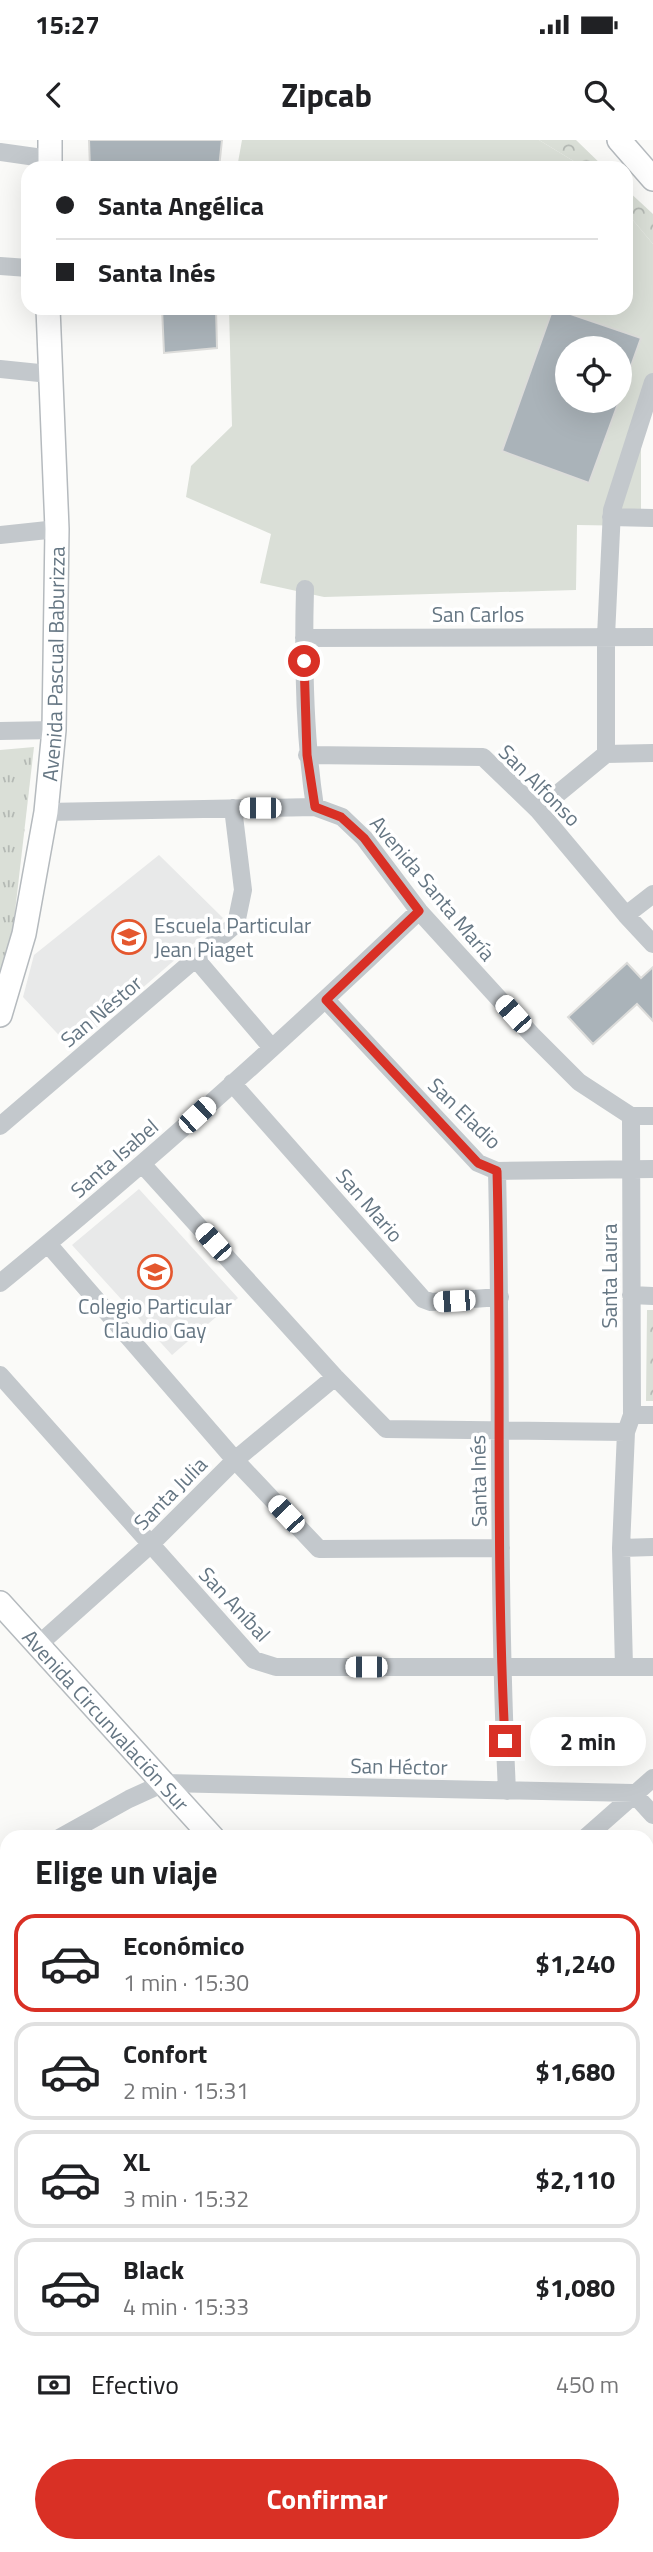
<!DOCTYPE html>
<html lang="es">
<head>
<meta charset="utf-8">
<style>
	:root { --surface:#fff; --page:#f2f2f2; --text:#202124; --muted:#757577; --line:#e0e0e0; --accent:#d93025 }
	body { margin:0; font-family:"Titillium Web",sans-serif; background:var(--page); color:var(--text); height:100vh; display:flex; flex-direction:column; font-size:26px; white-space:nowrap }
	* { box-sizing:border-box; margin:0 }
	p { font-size:23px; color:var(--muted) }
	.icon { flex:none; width:38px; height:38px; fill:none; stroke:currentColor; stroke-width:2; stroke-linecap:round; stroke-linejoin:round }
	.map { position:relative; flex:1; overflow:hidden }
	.panel { position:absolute; left:0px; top:1690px; width:654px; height:723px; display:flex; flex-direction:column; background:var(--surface); border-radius:21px 21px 0 0; box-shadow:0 7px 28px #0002 }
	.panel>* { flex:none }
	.top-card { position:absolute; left:21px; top:21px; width:612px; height:154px; border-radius:21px; box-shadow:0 7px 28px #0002; display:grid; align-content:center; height:154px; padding:0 35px; background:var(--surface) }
	.tools { position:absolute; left:555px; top:196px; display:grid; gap:14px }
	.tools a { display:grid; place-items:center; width:77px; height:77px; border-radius:50%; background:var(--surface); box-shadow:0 7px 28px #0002; font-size:35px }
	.end { position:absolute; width:32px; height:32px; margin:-16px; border:9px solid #d93025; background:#fff; box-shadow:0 0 0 4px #fff }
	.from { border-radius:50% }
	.bubble { position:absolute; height:49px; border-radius:24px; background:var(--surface); box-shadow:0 7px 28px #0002; font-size:23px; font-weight:700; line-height:49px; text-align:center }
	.car { position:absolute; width:21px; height:42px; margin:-21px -10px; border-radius:9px; box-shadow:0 0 5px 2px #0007; background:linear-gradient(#fff 24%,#345 0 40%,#fff 0 76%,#345 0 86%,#fff 0) }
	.top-card b { display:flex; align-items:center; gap:24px; height:66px; font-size:26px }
	.top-card b+b { border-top:2px solid var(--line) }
	.top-card i { width:18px; height:18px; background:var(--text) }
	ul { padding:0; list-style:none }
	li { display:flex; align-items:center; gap:21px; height:98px; margin:0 14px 10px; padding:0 21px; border:4px solid var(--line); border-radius:21px }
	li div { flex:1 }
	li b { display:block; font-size:26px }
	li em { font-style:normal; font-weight:700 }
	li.on { border-color:var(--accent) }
	li>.icon { width:63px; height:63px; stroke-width:1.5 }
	h2 { padding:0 35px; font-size:32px; line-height:84px }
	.pay { display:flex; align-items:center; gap:18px; height:77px; padding:0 35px; font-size:26px }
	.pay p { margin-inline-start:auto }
	.primary-button { display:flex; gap:14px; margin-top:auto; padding:14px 35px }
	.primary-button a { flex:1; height:80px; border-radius:42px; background:var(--accent); color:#fff; font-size:28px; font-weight:700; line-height:80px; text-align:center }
	.status { display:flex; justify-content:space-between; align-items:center; height:49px; padding:0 35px; background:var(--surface); direction:ltr }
	.status svg { height:19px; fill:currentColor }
	header { display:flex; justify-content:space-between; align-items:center; height:91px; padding:0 35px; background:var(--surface); font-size:32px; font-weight:700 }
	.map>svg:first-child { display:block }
	.built { fill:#e8e9e9 }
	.grass { fill:url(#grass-tufts) }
	.forest { fill:url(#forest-crowns) }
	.pitch { fill:#dadfd7; fill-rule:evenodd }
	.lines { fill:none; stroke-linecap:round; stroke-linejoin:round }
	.stream { stroke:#bbc7cb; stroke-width:5 }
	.building { fill:#aab3b9; stroke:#dcdcda; stroke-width:2 }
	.major-casing { stroke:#b5babe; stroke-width:26 }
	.minor { stroke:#c3c8cc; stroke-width:18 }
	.major { stroke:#fff; stroke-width:23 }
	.route { stroke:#d93025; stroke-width:9 }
	.labels { text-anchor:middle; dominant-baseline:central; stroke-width:7; stroke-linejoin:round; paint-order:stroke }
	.street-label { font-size:21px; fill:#657683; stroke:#fff }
	.poi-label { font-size:21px; fill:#657683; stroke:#fff; text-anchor:start }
</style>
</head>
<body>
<div class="status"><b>15:27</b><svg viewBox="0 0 49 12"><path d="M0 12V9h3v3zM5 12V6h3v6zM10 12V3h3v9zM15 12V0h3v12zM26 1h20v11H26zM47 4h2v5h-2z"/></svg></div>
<header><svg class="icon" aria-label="back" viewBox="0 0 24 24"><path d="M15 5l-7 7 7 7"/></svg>Zipcab<svg class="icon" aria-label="search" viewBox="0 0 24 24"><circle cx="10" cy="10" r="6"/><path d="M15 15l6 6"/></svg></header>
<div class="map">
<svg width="653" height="2412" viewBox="0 0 653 2412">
	<defs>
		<pattern id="grass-tufts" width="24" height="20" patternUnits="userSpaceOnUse" patternTransform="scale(1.75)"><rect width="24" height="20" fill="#dadfd7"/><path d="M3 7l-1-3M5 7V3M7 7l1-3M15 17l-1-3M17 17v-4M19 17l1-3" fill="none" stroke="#b4b9b4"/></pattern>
		<pattern id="forest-crowns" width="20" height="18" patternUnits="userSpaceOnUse" patternTransform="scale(1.75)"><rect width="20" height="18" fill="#dadfd7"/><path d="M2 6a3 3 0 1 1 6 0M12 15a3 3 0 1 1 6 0" fill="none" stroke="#b4b9b4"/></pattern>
	</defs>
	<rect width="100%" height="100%" fill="#fafaf8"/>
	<path class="built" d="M159,715L223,778L72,909L23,857L34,815Z
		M139,1049L238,1158L172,1215L72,1105Z"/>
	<path class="grass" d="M34,607L13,789L0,842V610Z"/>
	<path class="forest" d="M539,0H576L605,28H585Z
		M626,49L653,74V104L627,73Z
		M647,1170H653V1261H646Z"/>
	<path class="pitch" d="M242,0H539L585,28H237Z
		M627,73L653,104V257L641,258V386L577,385L576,450L324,457L260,443L271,394L186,357L191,326L232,286L229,168H626ZM567,208H620V261H567Z"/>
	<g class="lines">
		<path class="stream" d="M595,2406L598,2412"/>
	</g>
	<path class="building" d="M89,0H222L219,28H90Z
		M162,168H216L217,208L164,213Z
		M553,168L641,198L621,254L620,253V208H567V261H619L589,343L502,311Z
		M627,823L641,838L653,827V881L637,864L593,904L568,877Z"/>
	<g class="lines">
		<g class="major-casing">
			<g id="major">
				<path d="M619,0L653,39"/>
				<path d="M50,28V0"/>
				<path id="s1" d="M0,875L24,794L46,672L54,590L57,389L48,168"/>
				<path id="s2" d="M0,1463L213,1698"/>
				<path d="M565,2406L567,2412"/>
			</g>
		</g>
		<path class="minor" d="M0,12L50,19
			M0,126L28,128
			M0,229L49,234
			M611,377L653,378
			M0,395L57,389
			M305,449C303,522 304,595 315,667
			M304,498L653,497
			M0,591L54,590
			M606,614V496L612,370L653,242
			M606,614L653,613
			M307,615L483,617L538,670L626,775L653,804
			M538,670L606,614
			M46,672L315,667L342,677L364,698L419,771L532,895L579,942L631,976H653
			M626,775L653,754
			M196,819L272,908
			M326,860L478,1023L497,1031L653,1029
			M232,943L423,1159L431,1162L500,1157
			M0,986L236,784L243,750L233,668
			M143,1025L335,1237L386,1289L626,1292
			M497,1031C502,1238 497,1444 507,1651
			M48,1104L235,1320L319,1409L501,1408
			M0,1143C145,1025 284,900 419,771
			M631,1155L653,1156
			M0,1235L254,1520L276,1527H653
			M632,1275H653
			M621,1408L653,1407
			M38,1505L150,1405L235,1320L335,1237
			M624,1527L621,1408L626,1292L632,1275L631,976
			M59,1698L129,1659L164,1643L633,1653L653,1675
			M585,1698L653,1638
			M0,1731L7,1727
			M648,1850L653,1856
			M648,2090L653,2093
			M648,2289L653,2292"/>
		<use href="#major" class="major"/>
	</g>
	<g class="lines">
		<path class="route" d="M304,521L307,615L315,667L341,677L364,698L419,771L326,860L478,1023L497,1031C502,1221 495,1412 505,1601"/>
	</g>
	<defs>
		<g id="school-ring" transform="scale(1.75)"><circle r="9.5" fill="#fff" stroke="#e4572e" stroke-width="1.5"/><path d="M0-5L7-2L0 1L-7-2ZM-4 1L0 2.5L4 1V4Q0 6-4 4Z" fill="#e4572e"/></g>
	</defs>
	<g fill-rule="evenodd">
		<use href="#school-ring" x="129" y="797"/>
		<use href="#school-ring" x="155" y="1132"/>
	</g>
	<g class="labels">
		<g class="street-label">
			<text x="478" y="474">San Carlos</text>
			<text stroke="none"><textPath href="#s1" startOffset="357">Avenida Pascual Baburizza</textPath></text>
			<text transform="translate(540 645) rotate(45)">San Alfonso</text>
			<text transform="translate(433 748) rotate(50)">Avenida Santa María</text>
			<text transform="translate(101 871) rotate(-40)">San Néstor</text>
			<text transform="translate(465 973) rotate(44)">San Eladio</text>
			<text transform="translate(114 1018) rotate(-41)">Santa Isabel</text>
			<text transform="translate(370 1065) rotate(49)">San Mario</text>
			<text transform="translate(609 1136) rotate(-90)">Santa Laura</text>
			<text transform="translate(478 1341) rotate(-91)">Santa Inés</text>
			<text transform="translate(170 1353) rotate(-45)">Santa Julia</text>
			<text transform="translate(235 1464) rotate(47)">San Aníbal</text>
			<text stroke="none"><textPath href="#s2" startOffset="158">Avenida Circunvalación Sur</textPath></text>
			<text transform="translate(399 1626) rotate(1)">San Héctor</text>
		</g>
		<g class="poi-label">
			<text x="154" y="785">Escuela Particular<tspan x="154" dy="24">Jean Piaget</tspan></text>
			<text x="155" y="1166" text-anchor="middle">Colegio Particular<tspan x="155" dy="24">Claudio Gay</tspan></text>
		</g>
	</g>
</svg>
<div class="tools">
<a><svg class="icon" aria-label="locate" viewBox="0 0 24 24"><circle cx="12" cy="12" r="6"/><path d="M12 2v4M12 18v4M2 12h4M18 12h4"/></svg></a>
</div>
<i class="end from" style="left:304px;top:521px"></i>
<i class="end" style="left:505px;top:1601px"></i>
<div class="bubble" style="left:530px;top:1577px;width:116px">2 min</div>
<i class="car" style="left:260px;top:668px;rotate:270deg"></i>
<i class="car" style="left:513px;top:874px;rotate:318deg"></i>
<i class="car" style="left:197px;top:975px;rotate:47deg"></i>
<i class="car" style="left:213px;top:1102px;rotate:318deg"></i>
<i class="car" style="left:454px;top:1161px;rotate:266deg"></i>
<i class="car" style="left:286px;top:1374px;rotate:317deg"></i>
<i class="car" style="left:366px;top:1527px;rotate:270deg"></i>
<div class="top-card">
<b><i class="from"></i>Santa Angélica</b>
<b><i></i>Santa Inés</b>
</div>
<section class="panel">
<h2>Elige un viaje</h2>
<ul>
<li class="on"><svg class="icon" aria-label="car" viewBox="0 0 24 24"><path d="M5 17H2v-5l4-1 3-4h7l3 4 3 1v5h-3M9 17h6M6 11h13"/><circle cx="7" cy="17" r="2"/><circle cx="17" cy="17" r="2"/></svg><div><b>Económico</b><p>1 min · 15:30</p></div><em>$1,240</em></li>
<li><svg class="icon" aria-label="car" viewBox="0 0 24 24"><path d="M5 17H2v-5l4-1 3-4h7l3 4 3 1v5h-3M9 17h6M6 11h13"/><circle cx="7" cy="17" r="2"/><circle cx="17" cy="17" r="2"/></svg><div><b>Confort</b><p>2 min · 15:31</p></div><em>$1,680</em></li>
<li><svg class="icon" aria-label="car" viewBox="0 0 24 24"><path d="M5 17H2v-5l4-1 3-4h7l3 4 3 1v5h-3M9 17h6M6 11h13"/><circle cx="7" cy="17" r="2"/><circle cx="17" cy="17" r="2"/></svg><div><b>XL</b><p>3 min · 15:32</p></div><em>$2,110</em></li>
<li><svg class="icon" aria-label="car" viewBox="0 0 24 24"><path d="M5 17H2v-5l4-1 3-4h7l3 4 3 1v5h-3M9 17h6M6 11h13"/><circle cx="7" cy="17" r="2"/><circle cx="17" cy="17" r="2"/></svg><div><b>Black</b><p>4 min · 15:33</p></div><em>$1,080</em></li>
</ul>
<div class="pay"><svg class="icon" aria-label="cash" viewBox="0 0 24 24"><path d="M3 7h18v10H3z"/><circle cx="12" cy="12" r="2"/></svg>Efectivo<p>450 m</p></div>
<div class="primary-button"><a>Confirmar</a></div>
</section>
</div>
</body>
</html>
